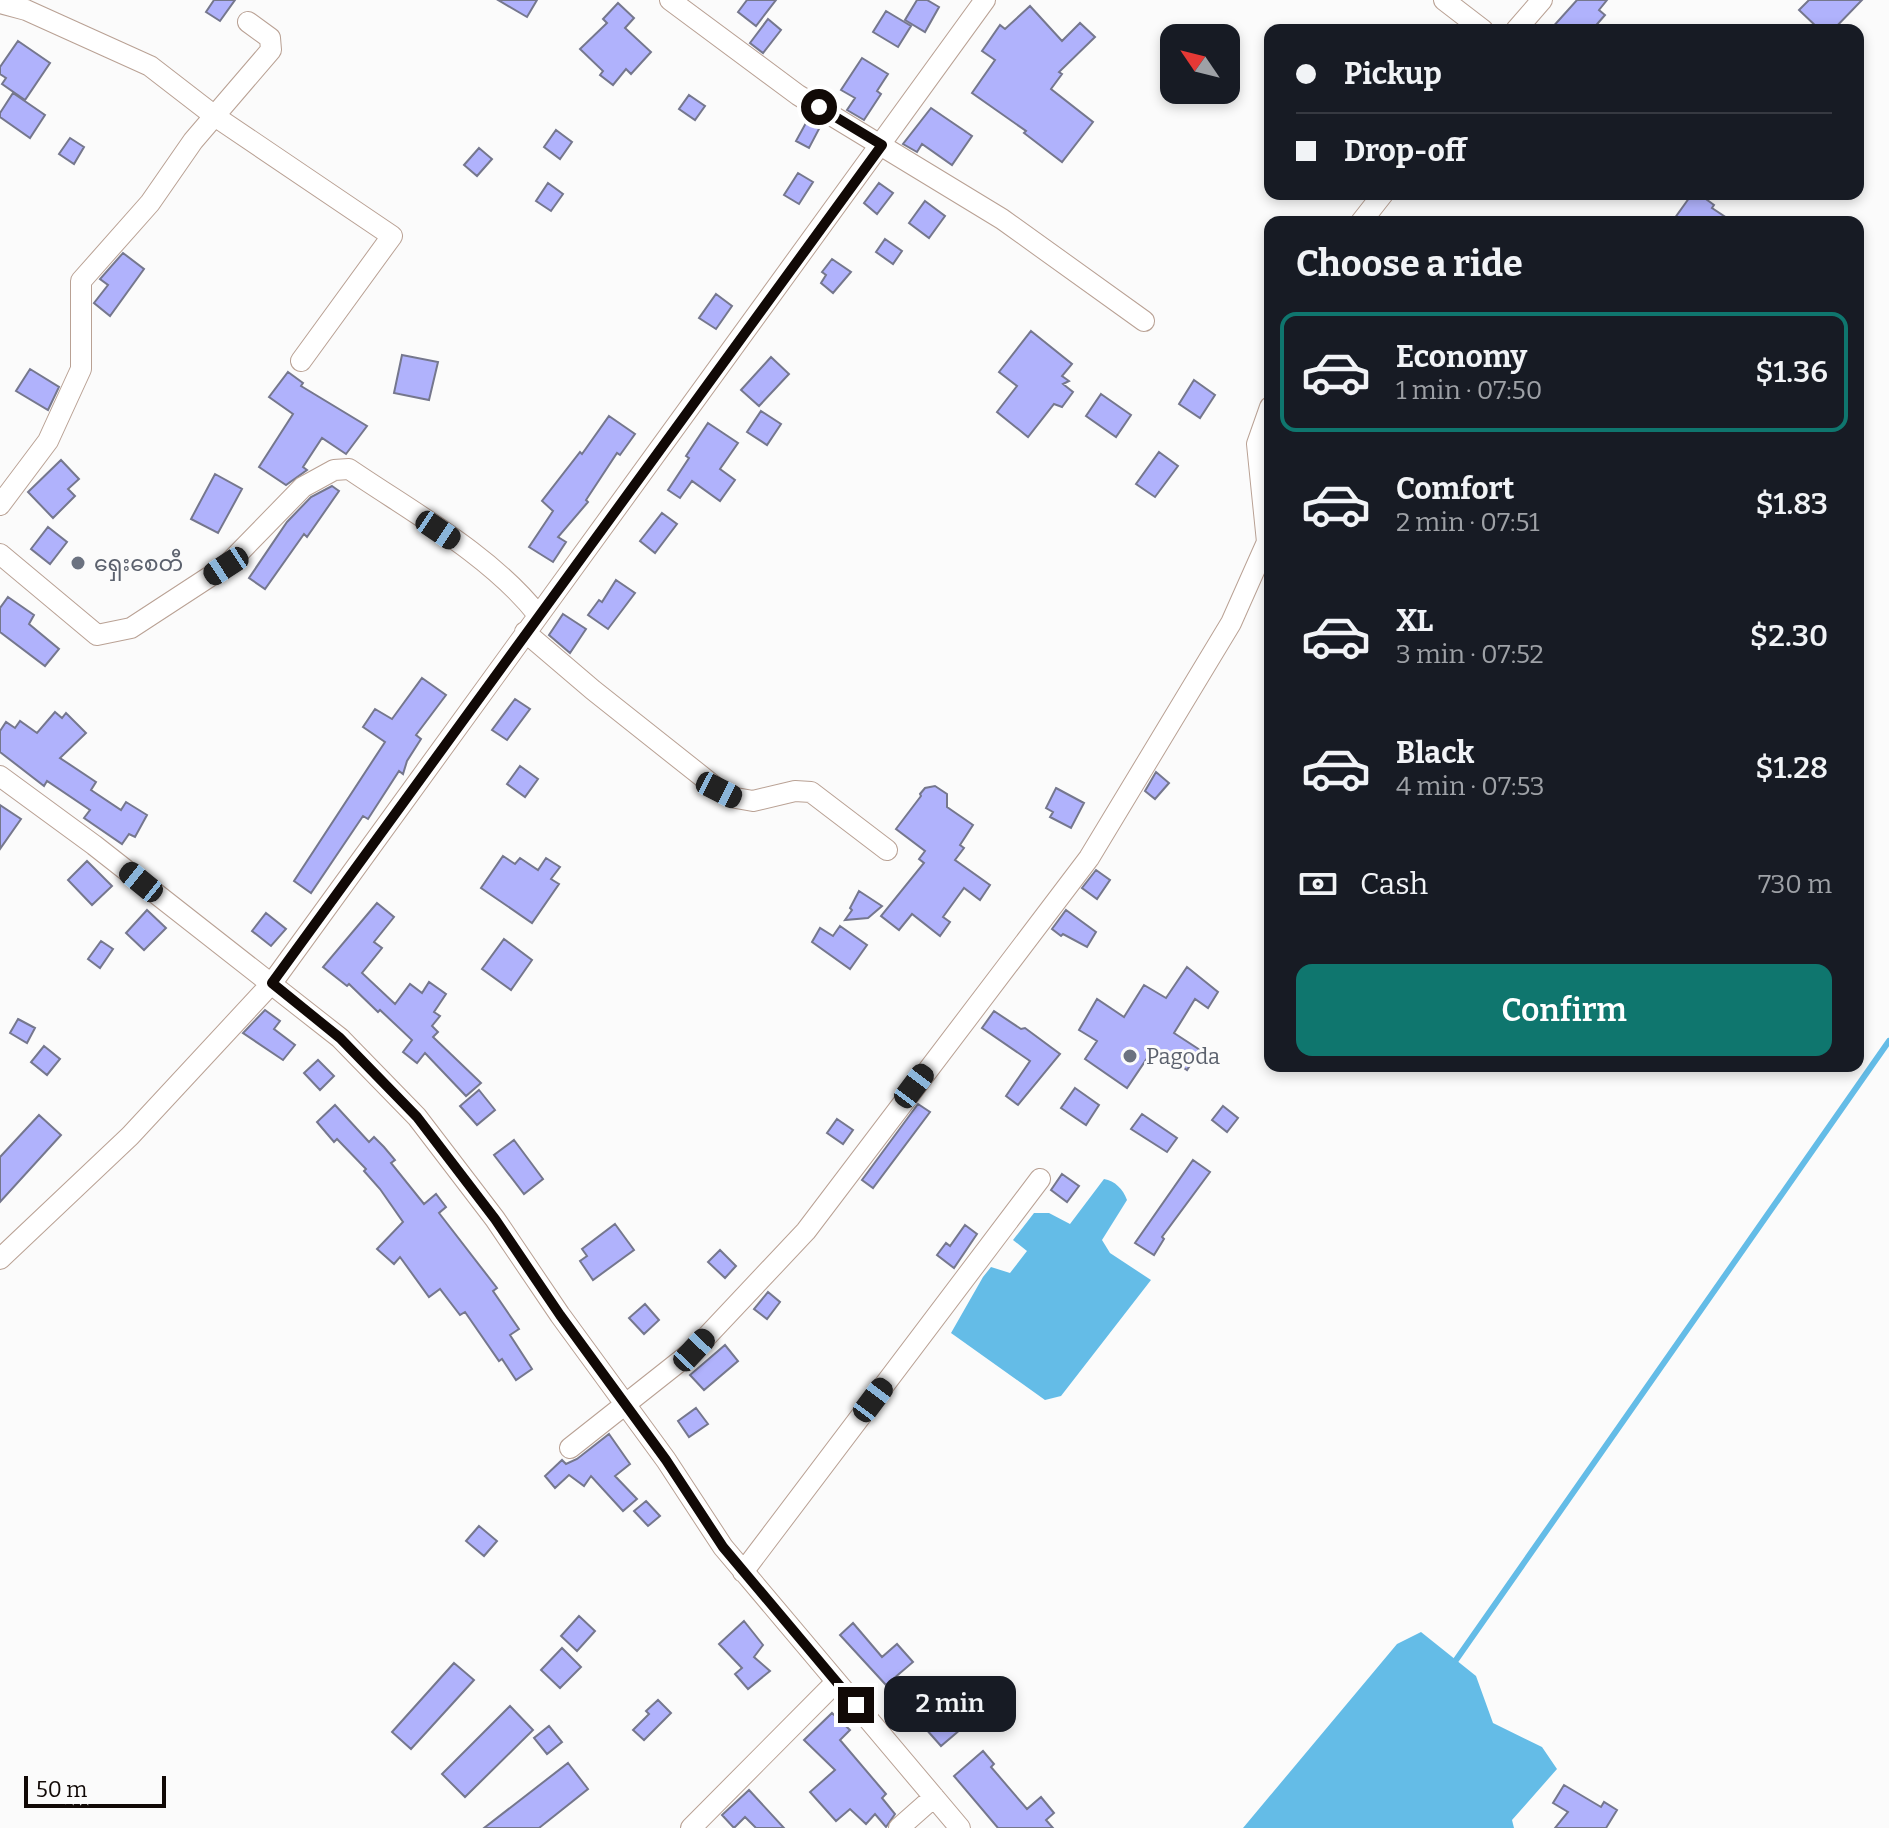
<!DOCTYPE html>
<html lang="en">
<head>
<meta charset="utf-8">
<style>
	:root { --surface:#171b24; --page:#20242c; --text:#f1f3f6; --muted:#9ea1a6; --line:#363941; --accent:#0f766e }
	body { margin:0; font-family:Bitter,"Noto Sans Myanmar",serif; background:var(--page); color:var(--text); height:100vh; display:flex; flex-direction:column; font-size:30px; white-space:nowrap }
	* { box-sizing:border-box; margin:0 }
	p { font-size:26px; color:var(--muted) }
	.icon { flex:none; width:44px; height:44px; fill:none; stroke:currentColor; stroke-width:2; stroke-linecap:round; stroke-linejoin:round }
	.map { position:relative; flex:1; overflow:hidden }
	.drawer { position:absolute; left:1264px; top:216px; width:600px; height:856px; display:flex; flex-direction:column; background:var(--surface); border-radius:16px; box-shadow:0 4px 12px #0003 }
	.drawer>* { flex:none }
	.hud { position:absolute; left:1264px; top:24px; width:600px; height:176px; border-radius:16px; box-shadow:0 4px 12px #0003; display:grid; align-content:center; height:176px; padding:0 32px; background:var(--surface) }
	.needle { width:52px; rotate:305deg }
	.fabs { position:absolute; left:1160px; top:24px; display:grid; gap:16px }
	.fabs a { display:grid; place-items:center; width:80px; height:80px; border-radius:16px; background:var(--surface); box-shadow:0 4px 12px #0003; font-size:40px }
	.scale { position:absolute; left:24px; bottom:20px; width:142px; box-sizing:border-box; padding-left:8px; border:4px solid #110906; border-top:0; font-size:22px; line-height:28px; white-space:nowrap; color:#110906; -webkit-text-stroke:6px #fbfbfb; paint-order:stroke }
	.end { position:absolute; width:36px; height:36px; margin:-18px; border:10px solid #110906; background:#fff; box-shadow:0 0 0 4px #fff }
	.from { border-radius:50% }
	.bubble { position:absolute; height:56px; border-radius:16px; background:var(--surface); box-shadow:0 4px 12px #0003; font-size:26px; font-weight:600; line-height:56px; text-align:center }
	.car { position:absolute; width:24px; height:48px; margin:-24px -12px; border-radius:10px; box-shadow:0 0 6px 2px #0007; background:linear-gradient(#222 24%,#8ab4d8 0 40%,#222 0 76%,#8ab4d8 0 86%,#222 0) }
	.hud b { display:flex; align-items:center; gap:28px; height:76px; font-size:30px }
	.hud b+b { border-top:2px solid var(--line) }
	.hud i { width:20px; height:20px; background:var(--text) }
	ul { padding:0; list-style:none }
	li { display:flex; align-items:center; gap:24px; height:120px; margin:0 16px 12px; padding:0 16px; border:4px solid transparent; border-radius:16px }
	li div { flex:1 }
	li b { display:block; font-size:30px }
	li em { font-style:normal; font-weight:600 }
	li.current { border-color:var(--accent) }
	li>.icon { width:72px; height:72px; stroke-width:1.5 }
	h2 { padding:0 32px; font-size:36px; line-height:96px }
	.pay { display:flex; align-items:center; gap:20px; height:88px; padding:0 32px; font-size:30px }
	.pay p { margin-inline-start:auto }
	.primary-button { display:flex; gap:16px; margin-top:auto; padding:16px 32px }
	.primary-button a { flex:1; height:92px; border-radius:16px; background:var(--accent); color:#fff; font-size:32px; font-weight:600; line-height:92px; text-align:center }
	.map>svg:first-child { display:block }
	.water { fill:#64bce7 }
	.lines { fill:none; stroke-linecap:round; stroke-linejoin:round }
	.stream { stroke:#64bce7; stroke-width:6 }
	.building { fill:#b0b2fc; stroke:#75778d; stroke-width:2 }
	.minor-casing { stroke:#b9a194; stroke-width:22 }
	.minor { stroke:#fff; stroke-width:20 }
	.route { stroke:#110906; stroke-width:10 }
	.worship-dot { fill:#6b7280; stroke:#fbfbfb; stroke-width:3 }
	.labels { text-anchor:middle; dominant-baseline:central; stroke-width:6; stroke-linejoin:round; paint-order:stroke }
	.worship-label { font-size:22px; fill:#5b616d; stroke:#fbfbfb; text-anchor:start }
</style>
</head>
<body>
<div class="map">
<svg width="1889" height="1828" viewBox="0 0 1889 1828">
	<rect width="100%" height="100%" fill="#fbfbfb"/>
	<path class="water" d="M1104,1179C1115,1181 1123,1189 1127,1200L1102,1240L1110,1253L1151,1280L1061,1396L1045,1400L951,1333L983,1277L991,1267L1010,1273L1027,1251L1013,1240L1034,1213H1049L1070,1224Z
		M1421,1632L1476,1676L1493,1723L1542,1747L1557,1769L1512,1820L1514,1828H1243L1397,1644Z"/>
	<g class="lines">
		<path class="stream" d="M1456,1660L1889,1041"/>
	</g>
	<path class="building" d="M214,0H235L220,21L206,12Z
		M498,0H537L527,17Z
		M747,0H776L756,26L738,12Z
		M917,0H927L939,7L925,32L905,20Z
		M1577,0H1607L1599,10L1605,15L1592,30H1550Z
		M1809,0H1862L1833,30H1820L1799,10Z
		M618,3L634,18L625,28L651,52L631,74L626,69L613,85L600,75L603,71L580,49L607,23L603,19Z
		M1030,6L1062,41L1080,23L1095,37L1059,72L1062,74L1051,89L1093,122L1062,162L1024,133L1026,131L972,93L995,60L982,51L1000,25L1005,29Z
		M886,11L911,26L898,47L873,32Z
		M768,19L781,30L763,53L750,43Z
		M18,41L50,63L25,100L2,84L6,78L0,74V67Z
		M862,58L888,74L877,91L881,94L864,120L847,110L855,98L841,90Z
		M13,93L45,115L30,138L0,117V113Z
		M689,95L705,106L695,120L679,109Z
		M931,108L972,136L952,165L922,144L917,152L903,144Z
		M807,121L820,127L809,148L796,141Z
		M556,130L572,142L560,159L544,147Z
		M70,138L84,147L74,164L59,154Z
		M479,148L492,159L477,176L464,165Z
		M798,173L813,182L799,204L784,195Z
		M548,183L563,194L551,211L536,201Z
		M879,183L893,193L877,214L864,203Z
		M1692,194H1699L1714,205L1712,208L1733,222H1672Z
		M925,201L945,216L929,238L909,223Z
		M885,239L902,251L893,264L876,252Z
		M123,253L144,269L110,316L94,303L108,285L100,279Z
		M832,259L851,272L833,293L821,283L826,275L822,272Z
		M716,294L732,306L716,329L699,318Z
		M1031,331L1072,364L1062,376L1069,381L1063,384L1073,392L1062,407L1054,404L1028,437L997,412L1017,386L999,372Z
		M402,355L438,362L429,400L394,393Z
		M771,357L789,374L759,406L741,390Z
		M30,369L59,387L48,410L16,391Z
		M288,372L303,383L301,386L367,426L346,454L322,438L303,467L307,470L286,485L259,467L293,414L269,397Z
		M1194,380L1215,395L1200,418L1179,404Z
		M1101,394L1131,415L1116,437L1086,416Z
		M761,411L781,424L767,445L747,432Z
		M609,416L635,434L620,455L617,453L586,500L588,502L558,537L566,542L553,562L529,547L553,511L542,501L580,452L582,454Z
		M708,423L738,443L720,469L735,480L720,501L692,481L680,498L668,490L689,458L686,456Z
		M1159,452L1178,466L1155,497L1136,484Z
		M61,460L79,479L68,489L75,496L53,518L28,492Z
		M215,474L242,489L218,533L191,519Z
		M332,486L339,491L307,537L304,534L265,589L249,578L287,522L311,497Z
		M662,513L677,524L655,553L640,541Z
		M48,527L67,542L50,564L31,549Z
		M616,580L635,593L608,629L588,615L599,600L602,602Z
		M8,597L34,615L29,624L59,649L45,666L0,632V608Z
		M563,614L586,629L570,653L549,635Z
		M422,678L446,695L416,735L421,739L407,761L403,774L399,771L368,819L363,816L311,893L294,881L385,742L363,727L375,709L392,719Z
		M515,699L530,709L507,740L492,730Z
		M55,712L62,718L66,713L86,733L60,758L96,782L91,790L121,810L126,802L147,815L135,837L129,834L122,844L84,818L90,810L47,781L44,786L0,752V731L6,722L15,728L20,721L37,733Z
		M520,766L538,779L525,797L507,784Z
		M1156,772L1169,783L1155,799L1145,791Z
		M935,786L947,794V807L973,825L960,845L964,848L955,860L990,885L980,900L964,888L943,917L950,922L940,936L912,914L899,930L881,916L924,863L919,859L925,851L896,829L921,796L920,794L925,788Z
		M1056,788L1084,803L1071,828L1050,817L1053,812L1046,808Z
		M0,805L21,819L0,849Z
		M503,856L515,864L520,858L538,870L546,858L560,867L551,879L559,884L532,923L481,888Z
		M87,861L112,886L92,905L68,880Z
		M1096,870L1110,880L1097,899L1082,888Z
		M859,891L882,906L868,918L845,920L852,910L850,908Z
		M377,903L394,917L374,942L382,948L362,973L395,1004L410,984L422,993L429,982L446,994L434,1012L440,1016L432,1026L438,1032L433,1037L481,1083L466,1096L425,1053L417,1063L403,1052L412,1040L380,1010L378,1012L349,984L347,986L323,967Z
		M147,910L166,928L144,950L126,933Z
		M1066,910L1096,932L1087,947L1063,934L1061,936L1052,929Z
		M266,913L286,929L271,946L252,931Z
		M840,926L867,945L850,969L812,942L820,928L833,936Z
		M504,939L532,960L511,990L482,969Z
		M101,941L113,949L100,968L88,959Z
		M1187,967L1218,992L1208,1008L1195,999L1174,1033L1200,1050L1187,1070L1154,1048L1127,1088L1085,1059L1097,1041L1079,1030L1097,999L1124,1017L1144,985L1166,998Z
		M265,1010L280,1021L274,1029L295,1045L283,1060L243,1033Z
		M994,1011L1021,1029L1025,1028L1060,1054L1018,1105L1006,1096L1030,1061L982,1028Z
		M18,1019L35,1028L27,1043L10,1033Z
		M44,1046L60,1059L47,1075L31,1062Z
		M318,1060L334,1076L320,1090L304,1073Z
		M1075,1088L1099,1105L1086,1125L1061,1108Z
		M479,1090L495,1110L477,1125L460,1106Z
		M918,1104L930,1112L873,1188L862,1180Z
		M335,1105L369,1142L374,1137L384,1147L395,1160L391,1163L424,1204L436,1194L446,1207L439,1213L497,1288L493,1291L519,1329L510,1335L532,1369L516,1380L502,1359L499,1361L465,1312L460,1315L440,1289L429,1297L400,1257L394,1264L377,1249L403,1222L380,1189L364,1171L366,1169L337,1139L334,1142L317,1122Z
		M1223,1106L1238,1118L1227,1132L1212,1120Z
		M1142,1114L1177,1138L1167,1152L1131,1129Z
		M39,1115L61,1135L0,1202V1157Z
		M837,1119L853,1130L843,1144L827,1133Z
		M514,1140L543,1179L524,1194L494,1155Z
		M1193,1160L1210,1172L1162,1237L1164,1239L1154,1255L1135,1243Z
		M1062,1174L1079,1186L1067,1202L1051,1190Z
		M615,1224L634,1250L593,1280L580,1261L587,1256L582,1249Z
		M965,1225L977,1234L954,1268L937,1255L946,1243L950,1246Z
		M720,1250L736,1266L725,1278L708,1262Z
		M768,1292L780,1302L767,1319L754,1309Z
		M645,1304L659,1320L644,1334L629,1318Z
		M725,1345L738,1361L704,1390L690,1375Z
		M696,1408L708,1424L689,1437L678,1421Z
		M609,1434L630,1464L615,1476L637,1499L623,1511L591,1476L584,1486L569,1475L555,1488L545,1476L562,1460L566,1464L577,1459Z
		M646,1501L660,1516L648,1526L634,1511Z
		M479,1526L497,1541L484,1556L466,1541Z
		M579,1616L595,1631L577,1651L561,1636Z
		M744,1621L763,1645L754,1657L770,1671L748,1689L735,1674L742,1668L719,1644Z
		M853,1623L882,1657L897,1644L913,1662L886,1685L840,1635Z
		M562,1648L581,1667L560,1688L541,1670Z
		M454,1663L474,1680L411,1749L392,1732Z
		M939,1686L958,1708L962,1704L974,1718L941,1746L910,1711Z
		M658,1700L671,1713L644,1740L633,1730L649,1714L646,1711Z
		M510,1706L533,1730L465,1797L442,1774Z
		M832,1713L850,1730L840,1740L886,1794L882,1798L895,1814L886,1827L875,1814L866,1824L850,1809L836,1821L810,1792L835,1770L804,1740Z
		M549,1726L562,1742L547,1754L534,1738Z
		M983,1751L994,1764L991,1767L1027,1809L1041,1797L1054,1813L1046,1820L1053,1828H998L954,1776Z
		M568,1763L588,1789L539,1828H484Z
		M1564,1785L1601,1807L1604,1802L1617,1810L1606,1828H1555L1568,1812L1553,1803Z
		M749,1790L784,1828H756L745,1817L734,1828L722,1815Z"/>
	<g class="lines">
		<g class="minor-casing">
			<path id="minor" d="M670,0L798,95L1002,219L1144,321
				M1444,0L1483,30
				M0,3L26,10L150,66L216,117L392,236L301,361
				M1516,30L1542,0
				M1361,222L1383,194
				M0,505L48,441L81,369V281L150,203L193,141L271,50L270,38L248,22
				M0,554L97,635L131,628L226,566L303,487L334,470L349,469C412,512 491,555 538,615
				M525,632L593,690L719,790L736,798L753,801L795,791L811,792L887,850
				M0,776L94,845L340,1038L417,1117L495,1219L560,1315L666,1460L723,1547L960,1828
				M0,1259L130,1136L272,983L985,0
				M570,1448L694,1350L806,1231L1089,858L1231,623L1267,542L1257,444L1270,407
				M743,1572L1040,1179
				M691,1828L836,1682
				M899,1828L934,1797"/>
		</g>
		<use href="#minor" class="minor"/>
	</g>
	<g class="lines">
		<path class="route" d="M819,107L882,145L272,983L340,1038L417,1117L495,1219L560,1315L666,1460L723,1547L856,1705"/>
	</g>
	<g class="worship-dot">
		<circle cx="78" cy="563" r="8"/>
		<circle cx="1130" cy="1056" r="8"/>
	</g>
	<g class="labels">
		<g class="worship-label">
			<text x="94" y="563">ရှေးစေတီ</text>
			<text x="1146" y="1056">Pagoda</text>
		</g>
	</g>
</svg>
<div class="fabs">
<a><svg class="needle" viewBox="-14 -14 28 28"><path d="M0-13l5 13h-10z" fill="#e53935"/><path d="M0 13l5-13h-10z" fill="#9ea1a6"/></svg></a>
</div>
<div class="scale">50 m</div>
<i class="end from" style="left:819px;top:107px"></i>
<i class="end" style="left:856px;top:1705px"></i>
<div class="bubble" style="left:884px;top:1676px;width:132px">2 min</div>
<i class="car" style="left:438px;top:530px;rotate:124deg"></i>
<i class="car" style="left:226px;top:566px;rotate:237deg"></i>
<i class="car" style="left:719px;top:790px;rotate:117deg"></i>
<i class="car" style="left:141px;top:882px;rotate:309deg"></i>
<i class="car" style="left:914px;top:1086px;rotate:37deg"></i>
<i class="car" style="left:694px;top:1350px;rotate:43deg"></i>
<i class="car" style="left:873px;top:1400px;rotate:37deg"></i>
<div class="hud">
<b><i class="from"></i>Pickup</b>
<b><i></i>Drop-off</b>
</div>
<section class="drawer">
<h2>Choose a ride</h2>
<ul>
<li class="current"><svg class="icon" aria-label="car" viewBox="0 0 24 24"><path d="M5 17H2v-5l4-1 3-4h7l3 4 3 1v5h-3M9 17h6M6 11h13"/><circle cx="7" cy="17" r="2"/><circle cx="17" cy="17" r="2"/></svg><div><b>Economy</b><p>1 min · 07:50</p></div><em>$1.36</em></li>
<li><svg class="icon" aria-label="car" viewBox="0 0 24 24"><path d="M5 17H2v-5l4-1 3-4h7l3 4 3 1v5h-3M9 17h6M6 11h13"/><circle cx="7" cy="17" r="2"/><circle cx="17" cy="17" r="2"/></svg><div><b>Comfort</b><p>2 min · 07:51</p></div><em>$1.83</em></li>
<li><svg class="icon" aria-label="car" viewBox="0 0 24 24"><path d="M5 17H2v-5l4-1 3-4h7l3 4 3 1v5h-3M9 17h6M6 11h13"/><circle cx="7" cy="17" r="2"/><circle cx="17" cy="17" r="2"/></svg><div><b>XL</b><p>3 min · 07:52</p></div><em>$2.30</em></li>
<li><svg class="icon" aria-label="car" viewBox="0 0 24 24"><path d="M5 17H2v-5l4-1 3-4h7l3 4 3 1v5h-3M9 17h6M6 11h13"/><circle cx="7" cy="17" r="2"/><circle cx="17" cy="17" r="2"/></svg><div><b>Black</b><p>4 min · 07:53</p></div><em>$1.28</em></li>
</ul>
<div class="pay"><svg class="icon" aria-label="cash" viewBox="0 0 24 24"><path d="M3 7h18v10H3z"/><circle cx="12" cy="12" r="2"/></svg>Cash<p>730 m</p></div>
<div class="primary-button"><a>Confirm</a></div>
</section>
</div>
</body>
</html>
